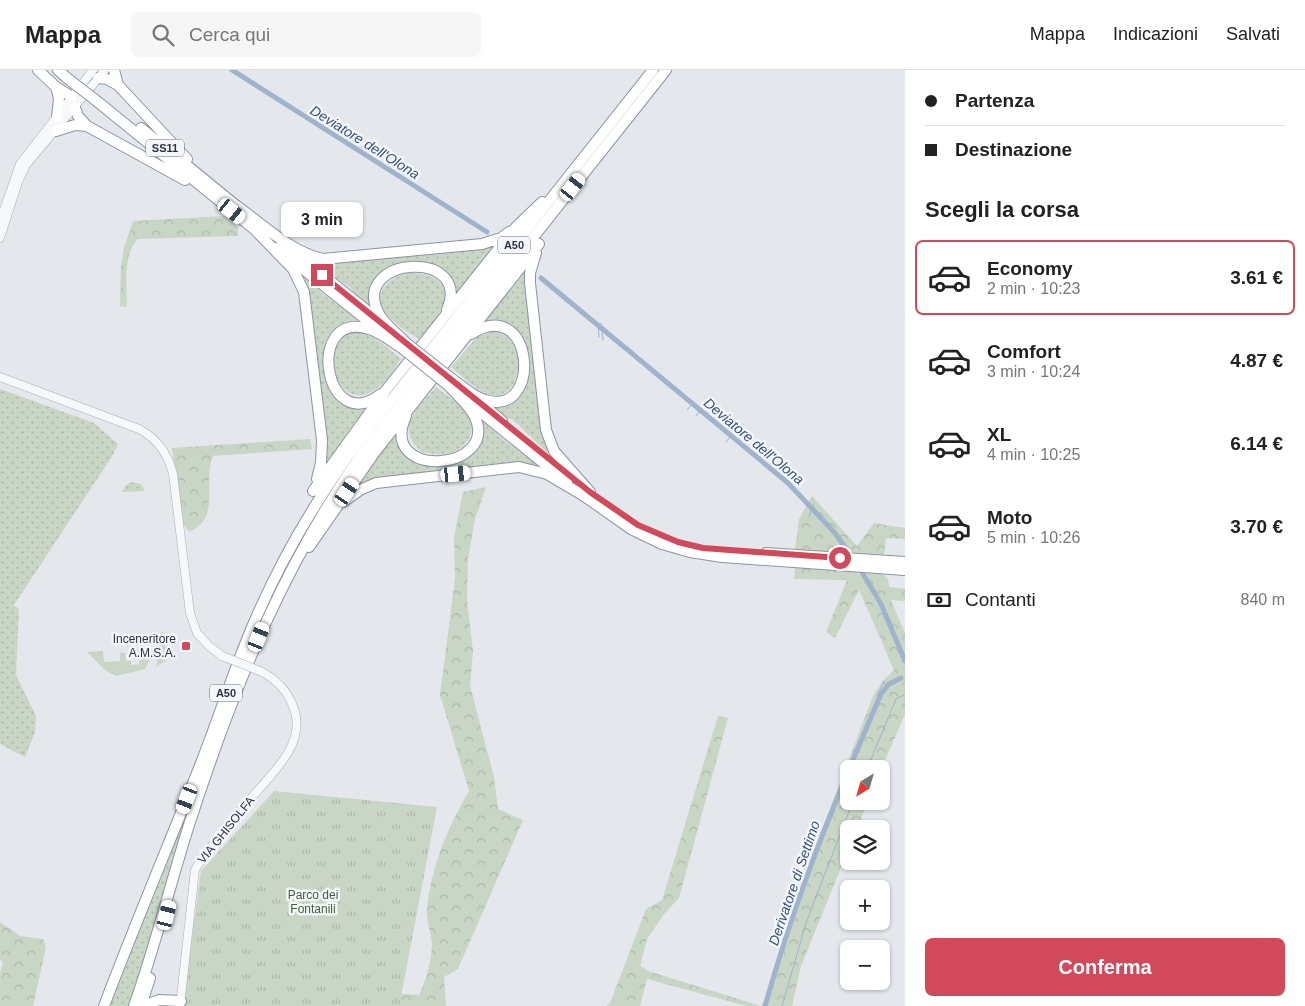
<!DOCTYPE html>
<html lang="it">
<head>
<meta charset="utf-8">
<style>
	:root { --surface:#fff; --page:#f6f6f6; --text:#222; --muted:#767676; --line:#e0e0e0; --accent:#d1495b }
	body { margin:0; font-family:Arial,sans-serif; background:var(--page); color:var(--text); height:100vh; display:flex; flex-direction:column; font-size:19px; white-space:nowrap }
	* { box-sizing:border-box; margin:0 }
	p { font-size:16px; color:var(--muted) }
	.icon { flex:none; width:28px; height:28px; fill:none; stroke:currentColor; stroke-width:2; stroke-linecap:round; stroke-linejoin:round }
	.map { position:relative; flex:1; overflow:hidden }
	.side { display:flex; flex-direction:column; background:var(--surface); width:400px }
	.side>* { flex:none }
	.guide { display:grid; align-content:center; height:110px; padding:0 20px; background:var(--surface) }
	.needle { width:32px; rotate:217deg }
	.tools { position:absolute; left:840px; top:690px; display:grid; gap:10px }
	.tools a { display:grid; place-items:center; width:50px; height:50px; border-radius:8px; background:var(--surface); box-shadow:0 1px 4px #0004; font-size:25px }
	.end { position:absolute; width:22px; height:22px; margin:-11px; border:6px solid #d1495b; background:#fff; box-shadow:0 0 0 2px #fff }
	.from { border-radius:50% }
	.bubble { position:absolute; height:35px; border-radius:8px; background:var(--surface); box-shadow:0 1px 4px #0004; font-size:16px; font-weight:600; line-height:35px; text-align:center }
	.car { position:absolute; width:15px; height:30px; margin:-15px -8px; border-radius:6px; box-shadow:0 0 4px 1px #0007; background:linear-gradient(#fff 24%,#345 0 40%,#fff 0 76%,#345 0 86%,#fff 0) }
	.guide b { display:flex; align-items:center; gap:18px; height:48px; font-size:19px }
	.guide b+b { border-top:1px solid var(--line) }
	.guide i { width:12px; height:12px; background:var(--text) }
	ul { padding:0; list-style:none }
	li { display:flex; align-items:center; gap:15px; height:75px; margin:0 10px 8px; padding:0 10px; border:2px solid transparent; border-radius:8px }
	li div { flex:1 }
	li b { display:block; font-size:19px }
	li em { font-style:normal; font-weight:600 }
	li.current { border-color:var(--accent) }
	li>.icon { width:45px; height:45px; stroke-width:1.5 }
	h2 { padding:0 20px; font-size:22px; line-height:60px }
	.pay { display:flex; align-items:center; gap:12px; height:55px; padding:0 20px; font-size:19px }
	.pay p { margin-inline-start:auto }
	.cta { display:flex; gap:10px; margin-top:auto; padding:10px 20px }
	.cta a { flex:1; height:58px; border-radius:8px; background:var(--accent); color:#fff; font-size:20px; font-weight:600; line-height:58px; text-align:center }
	header { display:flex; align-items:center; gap:30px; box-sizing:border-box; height:70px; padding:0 25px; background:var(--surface); border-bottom:1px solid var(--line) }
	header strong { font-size:24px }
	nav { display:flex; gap:28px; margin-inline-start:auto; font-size:18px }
	.search { width:350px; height:45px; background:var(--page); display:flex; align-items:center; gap:12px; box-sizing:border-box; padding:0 18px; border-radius:8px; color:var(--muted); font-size:19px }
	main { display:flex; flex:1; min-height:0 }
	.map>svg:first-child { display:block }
	.grass { fill:url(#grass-dots) }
	.forest { fill:url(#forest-crowns) }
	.park { fill:url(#park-tufts) }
	.garden { fill:#c9d6c5 }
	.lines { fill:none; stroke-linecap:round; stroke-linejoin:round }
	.stream { stroke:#9fb4cc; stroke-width:1 }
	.canal { stroke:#9fb4cc; stroke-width:5 }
	.tertiary-casing { stroke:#a9aeb7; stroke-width:9 }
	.trunk-casing { stroke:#8b94a3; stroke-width:12 }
	.motorway-casing { stroke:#8b94a3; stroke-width:12 }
	.tertiary { stroke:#f7f8fa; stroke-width:8 }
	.trunk { stroke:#fff; stroke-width:10 }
	.motorway { stroke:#fff; stroke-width:10 }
	.tertiary-bridge-casing { stroke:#a9aeb7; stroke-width:9; stroke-linecap:butt }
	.trunk-bridge-casing { stroke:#8b94a3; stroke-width:12; stroke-linecap:butt }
	.tertiary-bridge { stroke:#f7f8fa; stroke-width:8 }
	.trunk-bridge { stroke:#fff; stroke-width:10 }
	.route { stroke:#d1495b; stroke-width:6 }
	.poi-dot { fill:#d1495b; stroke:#f4f6f9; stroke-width:2 }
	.labels { text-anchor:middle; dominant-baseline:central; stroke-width:5; stroke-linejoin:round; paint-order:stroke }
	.shield { fill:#f4f6f9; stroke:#676e7b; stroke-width:1 }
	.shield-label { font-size:11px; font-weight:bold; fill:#2b3445 }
	.poi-label { font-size:12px; fill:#2b3445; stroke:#f4f6f9; text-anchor:end }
	.street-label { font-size:12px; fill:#2b3445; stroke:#f4f6f9 }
	.park-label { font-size:12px; fill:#3f6138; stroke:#f4f6f9 }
	.water-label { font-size:14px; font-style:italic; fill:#34527a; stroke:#f4f6f9 }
</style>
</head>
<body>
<header>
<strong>Mappa</strong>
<div class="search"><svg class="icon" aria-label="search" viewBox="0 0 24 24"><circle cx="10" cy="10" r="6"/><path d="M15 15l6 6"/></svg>Cerca qui</div>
<nav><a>Mappa</a><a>Indicazioni</a><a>Salvati</a></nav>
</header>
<main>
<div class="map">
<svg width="905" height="936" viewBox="0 0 905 936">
	<defs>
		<pattern id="grass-dots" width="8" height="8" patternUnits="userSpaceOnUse" patternTransform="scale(1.25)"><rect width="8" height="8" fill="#c9d6c5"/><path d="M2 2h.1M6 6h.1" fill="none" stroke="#adb8ab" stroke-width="1.8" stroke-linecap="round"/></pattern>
		<pattern id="forest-crowns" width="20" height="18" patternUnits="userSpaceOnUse" patternTransform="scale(1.25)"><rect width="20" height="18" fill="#c9d6c5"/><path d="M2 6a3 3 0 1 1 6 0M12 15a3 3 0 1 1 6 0" fill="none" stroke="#adb8ab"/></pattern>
		<pattern id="park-tufts" width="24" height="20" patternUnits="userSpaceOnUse" patternTransform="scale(1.25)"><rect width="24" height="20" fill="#c9d6c5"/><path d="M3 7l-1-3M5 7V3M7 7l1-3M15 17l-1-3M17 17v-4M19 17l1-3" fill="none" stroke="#adb8ab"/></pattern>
	</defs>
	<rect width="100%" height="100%" fill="#e4e7ec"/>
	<path class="grass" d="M497,173L453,230L451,214L417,192L403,193L379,204L369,223L372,240L357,228L351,218L311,190L328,194L483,178Z
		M528,195L553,386L552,387L513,350L500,344L487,334L518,324L524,276L489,252L482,254Z
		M300,202L323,224L362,252C350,252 339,254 330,264C319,275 323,317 336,326C344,331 358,333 367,336L324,396L307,219Z
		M407,203C426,202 452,209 444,234C439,247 427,259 419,269C408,262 395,255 387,245C370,226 388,207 407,203Z
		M355,261C374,263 387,278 401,289C393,300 385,314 373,321C338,343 313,276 355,261Z
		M492,261C534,266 522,339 485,323C473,318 462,306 451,297L477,267Z
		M436,317C446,325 458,332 466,342C478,356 470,376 453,382C443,386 432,384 422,382C393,357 418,338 436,317Z
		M0,319L94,353L118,374L113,385L14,535L19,540L16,605L36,646L35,662L25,687L0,674Z
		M477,346C488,353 494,362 504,370C518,380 533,389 546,400L536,397L354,417L399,357L414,389L470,383Z
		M131,412L141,414L145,421L122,422L125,416Z
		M200,707L129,936H109Z"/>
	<path class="forest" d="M225,146L238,157V166L138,169C122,185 127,216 127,237L120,236L121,198L124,178L133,151Z
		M310,369L312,379L213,386C202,414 222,448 189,462L183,453L172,378Z
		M486,417L475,449L468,489L467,530L473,581L470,616L494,707L498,739L523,750L458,899L444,907L446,936H324L318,918L419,925C426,910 432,890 432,873C431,862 426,850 427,839C431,797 448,757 469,721L440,625L455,508L454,468L463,422Z
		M812,426L857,476L874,453L905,458V469L886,468L884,485L795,480L799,449Z
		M795,497L855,502L863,506L879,536L905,594V644L881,700L849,699V731H868L857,759H849V778L801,896L792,936H762L813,783L873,626L883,611L894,600L859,520L835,568L826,562L847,510L794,509Z
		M866,502L882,503L888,509L889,517L905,519V531L891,530L905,563V585Z
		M718,646L728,648L679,828L665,843L647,869L640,896L648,901L761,936H746L647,909L640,936H606L610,933L646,839L662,830Z
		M0,852L20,866L43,869L46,877L33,936H0V903L3,893L0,889Z"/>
	<path class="park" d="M274,721L437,737L400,932L426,936H183L201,801Z"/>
	<path class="garden" d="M161,562L165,563L167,590L155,597L157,594L156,567H160Z
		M103,581L104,592L120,591V583H125L126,591H131V595L139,594V586H149V591L145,599L116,606L106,601L87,582Z"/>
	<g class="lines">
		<path class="stream" d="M601,253L603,270
			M598,254L599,267
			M687,340L694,332
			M696,346L702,338
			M726,372L734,362
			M809,447L814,434
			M879,628L877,626L884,611
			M867,699L896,629L904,625
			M782,936L806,853L853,731"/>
		<path class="canal" d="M232,0L487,162
			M541,208L788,413L834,462L853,488
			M859,497L881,534L905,591
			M849,699L881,624L889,614L901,608
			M765,936C788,855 816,777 849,700"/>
		<g class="tertiary-casing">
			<path id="tertiary" d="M0,151L20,94L93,0
				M0,168L18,112L26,95L105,0
				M0,307L139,359C158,369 168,384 173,404L190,543L197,563L209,576L222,586
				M180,936L195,800L202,788C219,767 236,746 253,726C274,701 308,672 293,636C287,620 276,609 260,601"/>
		</g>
		<g class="trunk-casing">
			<path id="trunk" d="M38,0L56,17L72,27
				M58,0L67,8
				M114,0L118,15
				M98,8L107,9L118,15L187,89
				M56,17L59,28L57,47
				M98,32L264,167
				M75,38L78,46L87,56L185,110
				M141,58L244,142
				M56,61L75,55L87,56
				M288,177L386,256
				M277,178L383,263
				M473,326L502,351
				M466,330L567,412
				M580,423L631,459L662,474L690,482L722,487L905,500
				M766,483L905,492"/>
		</g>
		<g class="motorway-casing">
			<path id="motorway" d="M237,136C263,155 291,182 323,189L482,174L501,168L509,162
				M257,162L293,199L304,222L322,370L321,393L317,409
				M536,183L530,203V213L546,360L554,381L590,422
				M406,273C397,263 383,254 378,242C351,186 473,178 447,240
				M452,309C463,317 475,328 489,331C543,343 533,224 471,264
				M381,324C325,368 305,244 365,258C378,260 391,271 402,278
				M406,346C377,410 499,402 475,347C469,335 457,325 448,315
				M313,421L386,320L516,157L542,132
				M343,432L360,420L376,413L519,397L547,404L586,427
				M309,477L375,382L539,174
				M104,936C135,854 169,774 201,693C220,645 235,595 256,548C285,481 322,420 366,362L653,0
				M134,936C155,877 170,815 189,755C233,619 287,483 374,368L666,0
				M141,936L150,908
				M144,936L159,930L181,931"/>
		</g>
		<use href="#tertiary" class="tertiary"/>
		<use href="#trunk" class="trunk"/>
		<use href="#motorway" class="motorway"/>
		<g class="tertiary-bridge-casing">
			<path id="tertiary-bridge" d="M222,586L260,601"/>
		</g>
		<g class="trunk-bridge-casing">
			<path id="trunk-bridge" d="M67,8L98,32
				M406,273L452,309
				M402,278L448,315"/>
		</g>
		<use href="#tertiary-bridge" class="tertiary-bridge"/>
		<use href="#trunk-bridge" class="trunk-bridge"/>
	</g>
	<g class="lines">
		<path class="route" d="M322,205L590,422L638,455L678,472L703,478L840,488"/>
	</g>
	<rect class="poi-dot" x="181" y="571" width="10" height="10" rx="2.5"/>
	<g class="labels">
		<g class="shield">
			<rect x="146" y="69.5" width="38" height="17" rx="4"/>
			<rect x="498" y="166.5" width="32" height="17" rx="4"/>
			<rect x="210" y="614.5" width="32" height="17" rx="4"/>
		</g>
		<g class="shield-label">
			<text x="165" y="78">SS11</text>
			<text x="514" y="175">A50</text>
			<text x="226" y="623">A50</text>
		</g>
		<g class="poi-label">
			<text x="176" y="569">Inceneritore<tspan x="176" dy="14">A.M.S.A.</tspan></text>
		</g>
		<g class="street-label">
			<text transform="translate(226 760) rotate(-51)">VIA GHISOLFA</text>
		</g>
		<g class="park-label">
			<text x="313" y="825">Parco dei<tspan x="313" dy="14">Fontanili</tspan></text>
		</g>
		<g class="water-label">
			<text transform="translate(365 72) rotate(32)">Deviatore dell'Olona</text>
			<text transform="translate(754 371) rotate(40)">Deviatore dell'Olona</text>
			<text transform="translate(794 813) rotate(-71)">Derivatore di Settimo</text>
		</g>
	</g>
</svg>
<div class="tools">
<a><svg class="needle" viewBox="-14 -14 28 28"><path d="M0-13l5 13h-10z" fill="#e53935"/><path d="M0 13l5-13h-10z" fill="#767676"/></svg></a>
<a><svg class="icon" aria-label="layers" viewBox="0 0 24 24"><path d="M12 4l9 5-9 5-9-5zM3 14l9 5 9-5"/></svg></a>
<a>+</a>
<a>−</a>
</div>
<i class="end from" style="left:840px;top:488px"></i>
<i class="end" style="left:322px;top:205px"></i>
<div class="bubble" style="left:281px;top:132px;width:82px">3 min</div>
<i class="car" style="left:573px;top:117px;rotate:38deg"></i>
<i class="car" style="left:232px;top:141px;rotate:129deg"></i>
<i class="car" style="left:456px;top:404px;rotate:84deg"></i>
<i class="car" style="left:347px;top:422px;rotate:34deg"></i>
<i class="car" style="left:259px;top:567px;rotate:22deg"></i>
<i class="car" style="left:187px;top:729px;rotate:201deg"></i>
<i class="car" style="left:167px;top:845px;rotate:14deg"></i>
</div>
<section class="side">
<div class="guide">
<b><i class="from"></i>Partenza</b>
<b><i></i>Destinazione</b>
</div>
<h2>Scegli la corsa</h2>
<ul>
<li class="current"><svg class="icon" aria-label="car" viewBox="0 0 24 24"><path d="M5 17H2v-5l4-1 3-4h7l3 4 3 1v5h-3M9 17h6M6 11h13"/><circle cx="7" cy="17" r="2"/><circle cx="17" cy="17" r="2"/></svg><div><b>Economy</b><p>2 min · 10:23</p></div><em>3.61 €</em></li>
<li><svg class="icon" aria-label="car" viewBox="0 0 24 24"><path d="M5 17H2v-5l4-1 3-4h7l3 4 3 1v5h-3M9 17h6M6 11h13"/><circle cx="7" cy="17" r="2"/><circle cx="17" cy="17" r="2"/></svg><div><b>Comfort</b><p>3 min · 10:24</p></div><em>4.87 €</em></li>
<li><svg class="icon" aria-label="car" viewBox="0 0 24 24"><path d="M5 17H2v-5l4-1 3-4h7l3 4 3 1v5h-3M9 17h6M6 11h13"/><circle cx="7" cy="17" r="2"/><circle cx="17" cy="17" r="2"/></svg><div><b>XL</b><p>4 min · 10:25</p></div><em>6.14 €</em></li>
<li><svg class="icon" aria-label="car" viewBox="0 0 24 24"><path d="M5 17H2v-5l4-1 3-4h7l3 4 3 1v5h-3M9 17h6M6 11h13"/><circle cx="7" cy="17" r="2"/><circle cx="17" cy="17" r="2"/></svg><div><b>Moto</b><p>5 min · 10:26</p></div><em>3.70 €</em></li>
</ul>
<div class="pay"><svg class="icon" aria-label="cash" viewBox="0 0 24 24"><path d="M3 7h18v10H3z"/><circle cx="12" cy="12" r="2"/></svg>Contanti<p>840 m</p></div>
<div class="cta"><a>Conferma</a></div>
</section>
</main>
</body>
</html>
